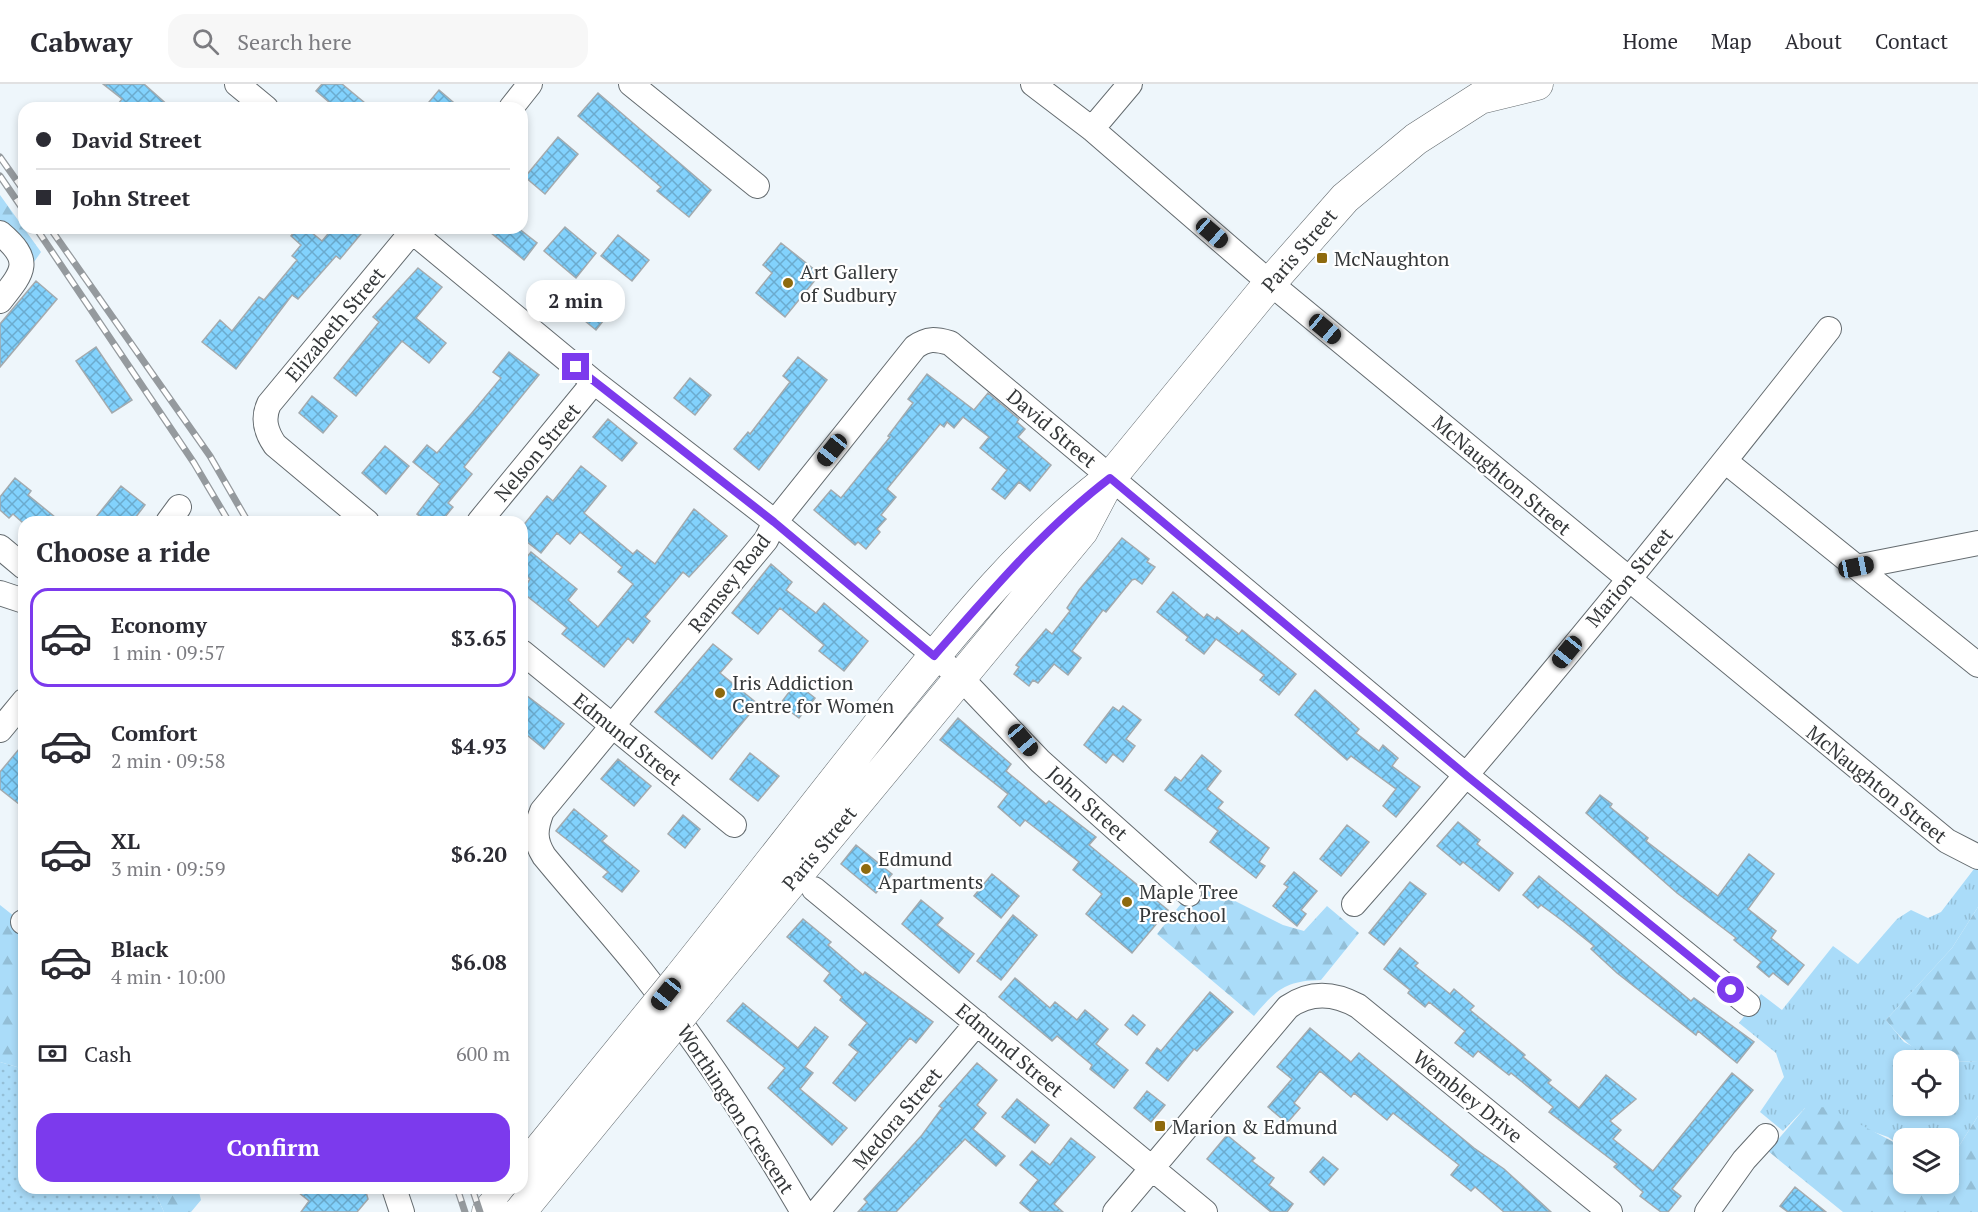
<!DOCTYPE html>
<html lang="en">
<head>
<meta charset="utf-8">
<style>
	:root { --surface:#fff; --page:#f7f7f7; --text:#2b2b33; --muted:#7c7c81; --line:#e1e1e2; --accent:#7c3aed }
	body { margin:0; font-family:"PT Serif",serif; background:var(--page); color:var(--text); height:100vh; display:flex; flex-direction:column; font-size:22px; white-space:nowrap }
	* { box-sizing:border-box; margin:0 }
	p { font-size:20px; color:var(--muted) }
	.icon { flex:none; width:33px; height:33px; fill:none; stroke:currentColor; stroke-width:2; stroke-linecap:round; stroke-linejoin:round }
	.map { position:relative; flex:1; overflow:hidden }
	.drawer { position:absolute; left:18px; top:432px; width:510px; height:678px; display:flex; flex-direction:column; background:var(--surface); border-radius:18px; box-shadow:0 3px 9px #0003 }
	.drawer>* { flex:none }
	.hud { position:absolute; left:18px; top:18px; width:510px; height:132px; border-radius:18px; box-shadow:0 3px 9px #0003; display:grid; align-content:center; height:132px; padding:0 18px; background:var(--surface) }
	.buttons { position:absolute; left:1893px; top:966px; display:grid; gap:12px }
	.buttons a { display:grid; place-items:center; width:66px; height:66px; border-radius:12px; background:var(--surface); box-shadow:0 3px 9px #0003; font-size:30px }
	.end { position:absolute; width:27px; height:27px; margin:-14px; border:8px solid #7c3aed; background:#fff; box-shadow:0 0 0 3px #fff }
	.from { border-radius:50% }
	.bubble { position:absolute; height:42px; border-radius:18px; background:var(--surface); box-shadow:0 3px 9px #0003; font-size:20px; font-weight:800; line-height:42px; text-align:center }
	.car { position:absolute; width:18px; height:36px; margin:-18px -9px; border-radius:8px; box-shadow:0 0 4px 2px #0007; background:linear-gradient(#222 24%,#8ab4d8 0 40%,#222 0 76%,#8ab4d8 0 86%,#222 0) }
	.hud b { display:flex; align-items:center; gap:21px; height:57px; font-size:22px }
	.hud b+b { border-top:2px solid var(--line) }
	.hud i { width:15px; height:15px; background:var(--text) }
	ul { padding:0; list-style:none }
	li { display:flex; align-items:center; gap:18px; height:99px; margin:0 12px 9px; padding:0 6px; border:3px solid transparent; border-radius:18px }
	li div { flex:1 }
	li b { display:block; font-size:22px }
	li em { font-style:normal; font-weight:800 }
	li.active { border-color:var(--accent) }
	li>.icon { width:54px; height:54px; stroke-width:1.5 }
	h2 { padding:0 18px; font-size:27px; line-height:72px }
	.pay { display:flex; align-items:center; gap:15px; height:66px; padding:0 18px; font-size:22px }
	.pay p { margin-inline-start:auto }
	.button { display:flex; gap:12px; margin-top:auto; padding:12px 18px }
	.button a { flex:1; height:69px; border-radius:18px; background:var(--accent); color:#fff; font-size:24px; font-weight:800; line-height:69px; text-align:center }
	header { display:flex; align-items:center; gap:36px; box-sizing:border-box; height:84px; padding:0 30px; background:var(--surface); border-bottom:2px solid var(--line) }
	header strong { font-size:28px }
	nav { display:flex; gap:33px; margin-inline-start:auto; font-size:21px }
	.search { width:420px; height:54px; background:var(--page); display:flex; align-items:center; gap:15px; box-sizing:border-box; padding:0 21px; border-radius:18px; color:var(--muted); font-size:22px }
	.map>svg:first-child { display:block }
	.grass { fill:url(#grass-tufts) }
	.forest { fill:url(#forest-firs) }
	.park { fill:url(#park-dots) }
	.building { fill:url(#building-cross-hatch); stroke:#a3aaae; stroke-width:1.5 }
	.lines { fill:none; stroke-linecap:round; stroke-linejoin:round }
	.minor-casing { stroke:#646b6f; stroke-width:26 }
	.major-casing { stroke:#646b6f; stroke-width:33 }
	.minor { stroke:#fff; stroke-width:24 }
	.major { stroke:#fff; stroke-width:32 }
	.rail-casing { stroke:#959a9e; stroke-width:7 }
	.rail { stroke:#fff; stroke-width:4.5; stroke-dasharray:14; stroke-linecap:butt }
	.major-bridge-casing { stroke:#646b6f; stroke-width:33; stroke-linecap:butt }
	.major-bridge { stroke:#fff; stroke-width:32 }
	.route { stroke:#7c3aed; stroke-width:8 }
	.poi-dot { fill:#8e6a0e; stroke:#fff; stroke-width:2 }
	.labels { text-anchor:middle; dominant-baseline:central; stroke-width:4.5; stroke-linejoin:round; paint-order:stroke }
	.street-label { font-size:20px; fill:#35383a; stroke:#fff }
	.poi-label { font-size:20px; fill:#35383a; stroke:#fff; text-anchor:start }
</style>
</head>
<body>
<header>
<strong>Cabway</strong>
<div class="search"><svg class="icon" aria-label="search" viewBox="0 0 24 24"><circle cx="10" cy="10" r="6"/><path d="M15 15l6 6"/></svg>Search here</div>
<nav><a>Home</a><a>Map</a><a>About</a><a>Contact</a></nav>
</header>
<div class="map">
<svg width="1978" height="1128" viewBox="0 0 1978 1128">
	<defs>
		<pattern id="grass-tufts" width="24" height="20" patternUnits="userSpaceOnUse" patternTransform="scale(1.5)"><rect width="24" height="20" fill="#aadcf9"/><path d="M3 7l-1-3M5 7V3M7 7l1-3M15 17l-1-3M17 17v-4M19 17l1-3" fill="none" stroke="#93bed6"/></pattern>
		<pattern id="forest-firs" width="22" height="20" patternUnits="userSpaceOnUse" patternTransform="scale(1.5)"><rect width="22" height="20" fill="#aadcf9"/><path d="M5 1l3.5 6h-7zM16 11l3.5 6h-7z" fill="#93bed6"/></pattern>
		<pattern id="park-dots" width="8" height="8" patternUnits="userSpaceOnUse" patternTransform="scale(1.5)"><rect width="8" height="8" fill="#aadcf9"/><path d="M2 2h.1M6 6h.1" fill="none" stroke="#93bed6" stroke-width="1.8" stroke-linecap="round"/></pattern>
		<pattern id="building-cross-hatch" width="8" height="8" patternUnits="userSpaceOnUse" patternTransform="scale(1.5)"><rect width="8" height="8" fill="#82d2fd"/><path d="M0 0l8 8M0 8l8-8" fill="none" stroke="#6babce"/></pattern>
	</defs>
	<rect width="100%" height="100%" fill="#eef6fb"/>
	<path class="grass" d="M1974,785H1978V823L1952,864L1886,936L1904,958L1939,976H1904V1022H1948L1949,977L1978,978V1032L1959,1062L1949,1071L1948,1054H1904L1903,1063L1888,1053L1805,1024L1783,1047L1760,1028L1784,993L1776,969L1739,939L1761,910L1782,926L1833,862L1858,880L1897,835L1911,826L1928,834L1941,828Z"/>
	<path class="forest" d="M0,111L41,168L34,178L0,150Z
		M1213,806L1283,841L1304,847L1327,822L1359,849L1321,896C1285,897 1277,905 1254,932L1157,850L1188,811Z
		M0,821L24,840V985L0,978Z
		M1978,823V978C1934,977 1915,973 1886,936L1952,864Z
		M1827,1023L1903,1063L1904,1100H1948L1949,1071L1959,1062L1978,1032V1128H1843L1768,1067L1805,1024Z
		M153,1104H198L201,1116L191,1128H164Z"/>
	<path class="park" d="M0,978L24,985V1104H153L164,1128H0Z"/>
	<path class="building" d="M103,0H144L171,24H115L122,15Z
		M322,0H342L371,24H336L316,7Z
		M439,6L460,24H424Z
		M598,9L711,106L689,133L657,107L661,103L578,32Z
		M558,53L578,70L545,110L525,93Z
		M565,143L596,169L576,194L544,167Z
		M297,144H306L322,157L333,144H366L340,175L336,172L298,215L292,211L236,285L202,258L220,236L232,247L259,213L264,216L297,176L292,172L301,161L291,152Z
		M485,144H518L537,159L524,176Z
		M618,151L649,176L632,197L601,172Z
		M781,159L820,190L785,233L756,209L772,189L763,181Z
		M418,184L442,203L416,234L446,259L429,279L402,257L356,312L334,294L379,238L373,233Z
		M36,197L57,215L0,283V240Z
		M586,214L607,232L596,246L574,228Z
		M96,263L132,316L112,329L76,277Z
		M509,268L539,291L464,383L472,390L448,419L453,423L441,438H427L417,430L440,400L413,378L427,361L437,369L471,330L501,294L493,288Z
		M798,273L827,296L759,386L734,365L748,348L750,350L790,298L783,292Z
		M927,290L974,326L988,309L1019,335L1017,338L1025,345L1018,353L1051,381L1030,407L1019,398L1005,415L992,405L1007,386L980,364L989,353L963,333L954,344L947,338L944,343L940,340L887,405L896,413L881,431L886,435L877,445L880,448L866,465L858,458L855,461L814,426L831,406L841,414L890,353L888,352L913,319L908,315Z
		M690,294L711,311L695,331L674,314Z
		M312,312L337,332L323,349L299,329Z
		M608,335L637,359L622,377L593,353Z
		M385,362L409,382L386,410L362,389Z
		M581,382L606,402L584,429L633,470L637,466L655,480L694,425L727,452L689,493L683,488L645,533L650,537L633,559L628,554L604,583L562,550L567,544L522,508L530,495L522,489V479L531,468L577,505L568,516L598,543L633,500L618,488L622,483L580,448L570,460L557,449L541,469L522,454V443L547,412L553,417Z
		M15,394L31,407L28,411L61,438H22L13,430L9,434L0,426V413Z
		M121,402L145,421L132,438H92Z
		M1122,454L1149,475L1147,478L1155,483L1142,500L1135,495L1132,496L1106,528L1103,526L1072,567L1081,574L1068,591L1054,580L1038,599L1033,596L1029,602L1014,590L1019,583L1016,581L1046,545L1052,550L1070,527L1067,524L1079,506Z
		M771,480L792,498L786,506L816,529L824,519L868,557L844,587L819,567L824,561L780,524L758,550L732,529Z
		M1173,508L1204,534L1207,530L1215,536L1217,533L1239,550L1242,546L1296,590L1279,611L1260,596L1264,591L1216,555L1204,570L1186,556L1188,553L1157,528Z
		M713,560L732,575L720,589L758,620L712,675L655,628Z
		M796,599L815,614L799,634L780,620Z
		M1315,606L1359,645L1356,649L1379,667L1383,661L1398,674L1392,682L1420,703L1396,733L1383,722L1396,705L1351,672L1347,676L1295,631Z
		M522,608L564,640L544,665L522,647Z
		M1123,622L1141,636L1126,655L1135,662L1123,678L1113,670L1106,679L1084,661L1113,623L1119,627Z
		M958,634L1011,680L1006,687L1046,720L1049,717L1096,753L1089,761L1168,826L1132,869L1086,830L1102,810L1073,786L1079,778L1025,736L1020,742L998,723L1008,710L940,656Z
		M24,659V724L0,705V688Z
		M750,669L779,692L758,717L730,695Z
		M1202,671L1221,687L1207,705L1223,718L1218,724L1269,764L1259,778L1265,782L1256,794L1210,758L1218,747L1165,706L1175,693L1181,697Z
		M618,675L651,702L634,722L601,695Z
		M1600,711L1612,720L1610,723L1648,754L1646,757L1718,812L1749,770L1774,790L1748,825L1776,847L1771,854L1804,881L1788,901L1773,889L1769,893L1757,883L1761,878L1734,856L1736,854L1677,809L1586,729Z
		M574,725L607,752L602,757L639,787L622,808L603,793L608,788L556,747Z
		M683,731L700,745L685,764L668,750Z
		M1458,738L1480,756L1477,760L1513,789L1499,807L1463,778L1460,781L1437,762Z
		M1347,741L1369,758L1341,792L1320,775Z
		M856,761L892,790L876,809L841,780Z
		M1294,788L1317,807L1301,826L1306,830L1297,842L1273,822L1288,803L1284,800Z
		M992,790L1019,812L1001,834L974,812Z
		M1539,792L1691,917L1694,914L1754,958L1737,979L1698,947L1696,951L1617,889L1591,865L1594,862L1564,838L1541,821L1538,824L1523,811Z
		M1410,798L1426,810L1384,861L1369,849Z
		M921,816L943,834L937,841L974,870L959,889L902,840Z
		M1013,831L1037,851L1001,896L977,877Z
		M803,835L831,858L828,861L863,891L865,888L933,938L916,959L910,954L855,1017L833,999L858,968L849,961L867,939L840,916L842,913L824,897L830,889L787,853Z
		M1400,864L1418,879L1415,882L1450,910L1454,905L1474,922L1470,926L1525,971L1523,973L1551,996L1548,999L1579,1024L1606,991L1636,1015L1610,1037L1621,1046L1613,1055L1653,1087L1732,989L1753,1006L1672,1105L1681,1112L1668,1128H1661L1640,1112L1643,1108L1614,1083L1617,1080L1549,1028L1553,1023L1511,989L1509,991L1478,967L1473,973L1455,959L1465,947L1429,918L1425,923L1408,909L1410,906L1384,885Z
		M1015,894L1050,924L1055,918L1077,936L1085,926L1108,945L1096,960L1128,986L1114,1004L1090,985L1092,981L1057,952L1052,957L999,913Z
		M1210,908L1233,928L1197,967L1194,965L1168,997L1146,979L1157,964L1161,967Z
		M743,919L798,964L815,943L828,953L805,983L813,989L800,1005L847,1044L832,1061L768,1004L785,984L727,937Z
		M1133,931L1145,941L1137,951L1125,941Z
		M1310,944L1351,978L1359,969L1474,1064L1504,1085L1551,1128H1504L1475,1103L1471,1107L1451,1091L1459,1081L1393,1029L1387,1036L1354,1009L1351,1013L1320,987L1294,1019L1300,1024L1287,1039L1268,1023L1292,995L1277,983Z
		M977,979L997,996L977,1021L986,1029L973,1045L1005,1072L996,1082L965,1055L896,1128H858L867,1118L864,1115L922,1051L942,1024L939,1022Z
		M1147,1007L1165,1021L1151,1038L1134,1024Z
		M1017,1015L1049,1041L1035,1059L1002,1033Z
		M1227,1051L1255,1074L1252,1077L1274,1094L1269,1101L1293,1120L1287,1128H1271L1207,1075Z
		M1071,1054L1095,1073L1054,1120L1063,1128H1031L1020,1119L1038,1096L1020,1081L1032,1067L1050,1081Z
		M1323,1073L1338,1085L1324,1101L1310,1088Z
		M1795,1103L1826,1128H1788L1780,1122Z
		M293,1104H365L368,1115L357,1128H301L309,1117Z"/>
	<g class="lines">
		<g class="minor-casing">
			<path id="minor" d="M237,0L266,24
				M631,0L757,102
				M1033,0L1092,45L1270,199L1947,757L1978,773
				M511,24L530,0
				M1092,45L1130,0
				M408,144L594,298L775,438L960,593L1040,677L1189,810
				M0,149C33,177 24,187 0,217
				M1725,377L1978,581
				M168,438L179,423
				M367,438L275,361C266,348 262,335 269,320L415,144
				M479,438L594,298
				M0,463L24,483
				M1856,483L1978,459
				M0,509L24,517
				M522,568L734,741
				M0,646L24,617
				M814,805L1205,1128
				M1354,820C1519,634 1676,440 1829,245
				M23,838H24
				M394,1104L402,1128
				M803,1128C754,1044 702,964 642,888C610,848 576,811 544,772C534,756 535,745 542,727L766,456L775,438L915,263C928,254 935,255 950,259L1467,692L1748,920
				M817,1128L977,939
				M1115,1128L1288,923C1311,907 1334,909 1358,922L1610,1128
				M1707,1128L1744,1076L1766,1052"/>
		</g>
		<g class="major-casing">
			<path id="major" d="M680,893C753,802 824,709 897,618C960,540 1024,461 1102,400
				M700,908L1082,447L1110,394L1270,199L1345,114L1416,55L1480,14L1537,0
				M488,1128L508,1104"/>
		</g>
		<use href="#minor" class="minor"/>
		<use href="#major" class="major"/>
		<g class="rail-casing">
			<path id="rail" d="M0,73L24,107
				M0,92L24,127
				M36,144L194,379L229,438
				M50,144L210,372L248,438
				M457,1104L465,1128
				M472,1104L480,1128"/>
		</g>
		<use href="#rail" class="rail"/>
		<g class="major-bridge-casing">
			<path id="major-bridge" d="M522,1087L680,893
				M520,1128L700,908"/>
		</g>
		<use href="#major-bridge" class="major-bridge"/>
	</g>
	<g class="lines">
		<path class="route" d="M576,283L774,438L934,572C990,509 1043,445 1110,394L1467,692L1731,906"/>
	</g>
	<g class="poi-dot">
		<rect x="1316" y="168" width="12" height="12" rx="3"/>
		<circle cx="788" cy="199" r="6"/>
		<circle cx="720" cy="609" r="6"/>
		<circle cx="866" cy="785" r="6"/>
		<circle cx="1127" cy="818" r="6"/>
		<rect x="1154" y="1036" width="12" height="12" rx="3"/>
	</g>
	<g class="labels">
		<g class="street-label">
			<text transform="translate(1299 166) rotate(-49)">Paris Street</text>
			<text transform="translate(335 240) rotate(-50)">Elizabeth Street</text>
			<text transform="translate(1052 344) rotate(40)">David Street</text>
			<text transform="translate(537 368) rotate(-50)">Nelson Street</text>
			<text transform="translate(1502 391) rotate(40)">McNaughton Street</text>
			<text transform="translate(1629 493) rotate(-50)">Marion Street</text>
			<text transform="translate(729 499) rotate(-52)">Ramsey Road</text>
			<text transform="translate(628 655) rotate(39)">Edmund Street</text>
			<text transform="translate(1877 700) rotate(39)">McNaughton Street</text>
			<text transform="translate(1088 719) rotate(42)">John Street</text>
			<text transform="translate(819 764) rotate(-50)">Paris Street</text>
			<text transform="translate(1010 966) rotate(40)">Edmund Street</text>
			<text transform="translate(1468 1012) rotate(39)">Wembley Drive</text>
			<text transform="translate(736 1025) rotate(57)">Worthington Crescent</text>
			<text transform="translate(897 1034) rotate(-50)">Medora Street</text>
		</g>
		<g class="poi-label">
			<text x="1334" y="174">McNaughton</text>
			<text x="800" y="187">Art Gallery<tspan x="800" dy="23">of Sudbury</tspan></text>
			<text x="732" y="598">Iris Addiction<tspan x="732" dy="23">Centre for Women</tspan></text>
			<text x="878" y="774">Edmund<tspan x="878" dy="23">Apartments</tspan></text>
			<text x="1139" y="807">Maple Tree<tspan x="1139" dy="23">Preschool</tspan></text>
			<text x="1172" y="1042">Marion &amp; Edmund</text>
		</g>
	</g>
</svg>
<div class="buttons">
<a><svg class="icon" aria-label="locate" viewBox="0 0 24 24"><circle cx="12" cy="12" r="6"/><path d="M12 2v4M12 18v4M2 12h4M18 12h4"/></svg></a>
<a><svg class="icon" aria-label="layers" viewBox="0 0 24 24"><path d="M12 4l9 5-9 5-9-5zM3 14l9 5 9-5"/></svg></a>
</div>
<i class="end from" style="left:1731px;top:906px"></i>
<i class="end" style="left:576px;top:283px"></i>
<div class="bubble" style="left:526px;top:196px;width:99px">2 min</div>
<i class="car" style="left:1212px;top:149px;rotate:131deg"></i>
<i class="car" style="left:1325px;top:245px;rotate:130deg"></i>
<i class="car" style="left:832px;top:366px;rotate:219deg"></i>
<i class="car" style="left:1856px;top:483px;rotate:79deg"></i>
<i class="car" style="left:1567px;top:568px;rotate:219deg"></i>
<i class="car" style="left:1023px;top:656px;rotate:140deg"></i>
<i class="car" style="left:666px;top:910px;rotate:219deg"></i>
<div class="hud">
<b><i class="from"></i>David Street</b>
<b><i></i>John Street</b>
</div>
<section class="drawer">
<h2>Choose a ride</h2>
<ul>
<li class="active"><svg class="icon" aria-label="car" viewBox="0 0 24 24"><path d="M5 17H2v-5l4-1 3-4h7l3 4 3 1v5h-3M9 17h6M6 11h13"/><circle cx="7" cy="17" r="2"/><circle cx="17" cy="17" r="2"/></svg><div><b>Economy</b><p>1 min · 09:57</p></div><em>$3.65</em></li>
<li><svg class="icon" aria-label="car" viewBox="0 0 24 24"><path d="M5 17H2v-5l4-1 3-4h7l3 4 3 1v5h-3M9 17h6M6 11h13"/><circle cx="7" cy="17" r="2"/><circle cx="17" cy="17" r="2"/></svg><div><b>Comfort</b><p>2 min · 09:58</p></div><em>$4.93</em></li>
<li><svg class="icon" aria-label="car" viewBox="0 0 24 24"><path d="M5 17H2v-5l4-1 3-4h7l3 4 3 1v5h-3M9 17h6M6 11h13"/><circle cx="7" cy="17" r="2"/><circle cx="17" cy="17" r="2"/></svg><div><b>XL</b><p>3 min · 09:59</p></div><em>$6.20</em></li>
<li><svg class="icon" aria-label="car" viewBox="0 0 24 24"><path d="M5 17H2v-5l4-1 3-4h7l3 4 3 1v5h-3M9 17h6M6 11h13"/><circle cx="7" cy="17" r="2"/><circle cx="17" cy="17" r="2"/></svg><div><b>Black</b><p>4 min · 10:00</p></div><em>$6.08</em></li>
</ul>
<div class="pay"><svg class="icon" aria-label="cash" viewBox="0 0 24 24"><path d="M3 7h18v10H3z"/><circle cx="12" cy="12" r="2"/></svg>Cash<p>600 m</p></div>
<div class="button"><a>Confirm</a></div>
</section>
</div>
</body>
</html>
